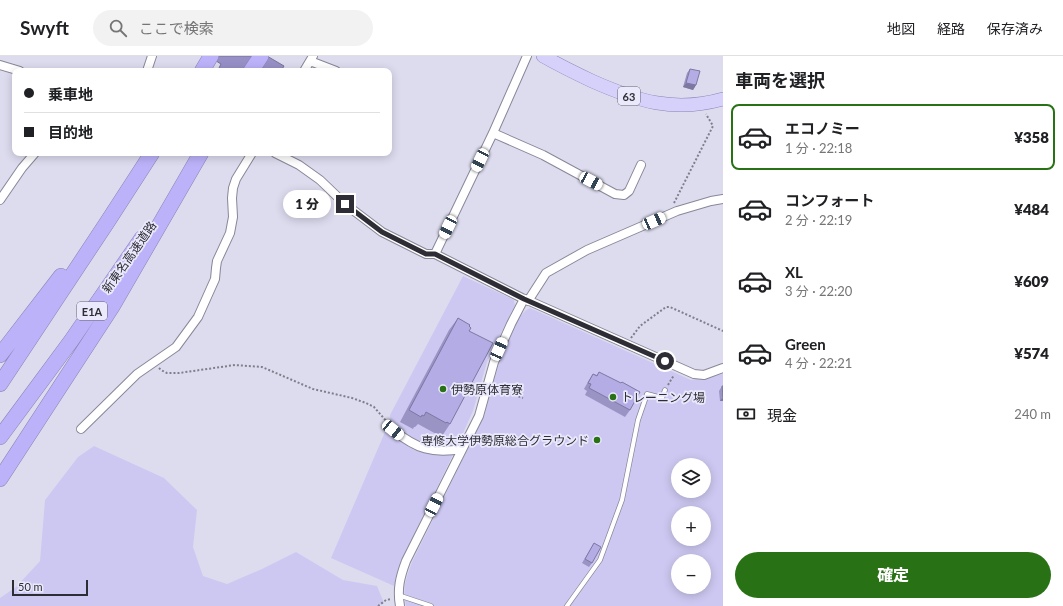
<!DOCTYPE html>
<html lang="ja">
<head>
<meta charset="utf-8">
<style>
	:root { --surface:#fff; --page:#f2f2f2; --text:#202124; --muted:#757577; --line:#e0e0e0; --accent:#287215 }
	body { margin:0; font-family:Lato,"Noto Sans JP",sans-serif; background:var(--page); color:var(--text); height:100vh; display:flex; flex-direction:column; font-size:15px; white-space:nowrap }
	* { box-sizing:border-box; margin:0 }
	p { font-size:13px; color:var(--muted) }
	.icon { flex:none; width:22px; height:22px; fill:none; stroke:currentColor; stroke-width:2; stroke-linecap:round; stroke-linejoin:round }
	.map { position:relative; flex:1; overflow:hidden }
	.details { display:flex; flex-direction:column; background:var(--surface); width:340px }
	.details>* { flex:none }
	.hud { position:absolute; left:12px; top:12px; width:380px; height:88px; border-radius:8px; box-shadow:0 2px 10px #0003; display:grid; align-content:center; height:88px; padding:0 12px; background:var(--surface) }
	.controls { position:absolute; left:671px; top:402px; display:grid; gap:8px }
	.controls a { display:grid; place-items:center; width:40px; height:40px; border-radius:50%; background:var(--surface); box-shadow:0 2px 10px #0003; font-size:20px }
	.scale { position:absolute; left:12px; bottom:10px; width:76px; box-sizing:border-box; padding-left:4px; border:2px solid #2e2d35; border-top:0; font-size:11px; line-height:14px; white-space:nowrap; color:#2e2d35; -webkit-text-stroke:3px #eae9fc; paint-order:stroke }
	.end { position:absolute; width:18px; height:18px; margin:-9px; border:5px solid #2e2d35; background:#fff; box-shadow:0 0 0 2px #fff }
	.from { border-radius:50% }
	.bubble { position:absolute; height:28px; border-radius:14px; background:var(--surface); box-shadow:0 2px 10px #0003; font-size:13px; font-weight:800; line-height:28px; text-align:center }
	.car { position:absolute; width:12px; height:24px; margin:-12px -6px; border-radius:5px; box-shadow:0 0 3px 1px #0007; background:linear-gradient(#fff 24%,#345 0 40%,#fff 0 76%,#345 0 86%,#fff 0) }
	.hud b { display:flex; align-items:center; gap:14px; height:38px; font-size:15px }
	.hud b+b { border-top:1px solid var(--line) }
	.hud i { width:10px; height:10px; background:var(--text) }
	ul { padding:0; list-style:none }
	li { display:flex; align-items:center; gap:12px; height:66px; margin:0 8px 6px; padding:0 4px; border:2px solid transparent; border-radius:8px }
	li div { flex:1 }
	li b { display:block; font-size:15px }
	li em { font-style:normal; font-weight:800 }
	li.selected { border-color:var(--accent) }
	li>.icon { width:36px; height:36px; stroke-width:1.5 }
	h2 { padding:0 12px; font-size:18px; line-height:48px }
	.pay { display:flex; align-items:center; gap:10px; height:44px; padding:0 12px; font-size:15px }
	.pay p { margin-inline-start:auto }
	.action { display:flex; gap:8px; margin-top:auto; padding:8px 12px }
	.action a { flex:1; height:46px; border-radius:24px; background:var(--accent); color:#fff; font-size:16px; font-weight:800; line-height:46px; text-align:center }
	header { display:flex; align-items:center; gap:24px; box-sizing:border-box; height:56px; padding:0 20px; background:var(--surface); border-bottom:1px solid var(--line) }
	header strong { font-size:19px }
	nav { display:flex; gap:22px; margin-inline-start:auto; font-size:14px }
	.search { width:280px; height:36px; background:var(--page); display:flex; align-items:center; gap:10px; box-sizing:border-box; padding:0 14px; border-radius:22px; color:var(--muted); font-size:15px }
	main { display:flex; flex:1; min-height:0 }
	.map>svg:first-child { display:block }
	.green { fill:#cdc8f1; fill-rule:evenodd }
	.water { fill:#9790c7; stroke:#78729b }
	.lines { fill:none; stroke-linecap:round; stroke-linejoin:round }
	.service-casing { stroke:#888798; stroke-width:5.5 }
	.minor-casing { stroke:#888798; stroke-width:10 }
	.primary-casing { stroke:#8a83b4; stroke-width:14 }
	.motorway-casing { stroke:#8a83b4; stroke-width:16 }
	.path { stroke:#7f7e8b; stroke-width:2; stroke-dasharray:2 2; stroke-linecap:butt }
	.service { stroke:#fff; stroke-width:4 }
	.minor { stroke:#fff; stroke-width:8 }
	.primary { stroke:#d6d1fb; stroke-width:13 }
	.motorway { stroke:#bbb2f9; stroke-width:15 }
	.wall { fill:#9a94c5 }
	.shaded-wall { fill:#7d78a0 }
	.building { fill:#b3ace5; stroke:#7d78a0 }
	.route { stroke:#2e2d35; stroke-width:5 }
	.poi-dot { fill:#287215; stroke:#eae9fc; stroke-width:1.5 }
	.labels { text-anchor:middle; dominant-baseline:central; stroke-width:3.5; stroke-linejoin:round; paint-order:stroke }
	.shield { fill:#eae9fc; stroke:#666571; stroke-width:1 }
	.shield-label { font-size:11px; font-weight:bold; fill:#2e2d35 }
	.street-label { font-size:12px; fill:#2e2d35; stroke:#eae9fc }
	.poi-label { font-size:12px; fill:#2e2d35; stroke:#eae9fc; text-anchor:start }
</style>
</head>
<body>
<header>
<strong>Swyft</strong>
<div class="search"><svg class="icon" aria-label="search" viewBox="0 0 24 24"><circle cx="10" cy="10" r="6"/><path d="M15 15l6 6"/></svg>ここで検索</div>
<nav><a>地図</a><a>経路</a><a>保存済み</a></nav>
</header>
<main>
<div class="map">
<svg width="723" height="550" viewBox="0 0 723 550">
	<rect width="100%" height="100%" fill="#dddcef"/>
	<path class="green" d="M463,220L514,244L515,249L507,265L487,306L473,355L459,386L402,505L394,530L331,502L385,376L391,374L390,359Z
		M530,252L691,324L723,318V550H406C402,533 406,522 412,506L484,360L499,307L518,263L525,255ZM678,409H704V435H678ZM678,457H704V483H678ZM678,505H704V531H678Z
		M94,390L164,422L197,454L193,491L203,520L227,528L262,513L296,496L343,524L377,530L384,547L377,550H0V542L16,531L40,505L45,444L78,401Z"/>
	<path class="water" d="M208,0H267L284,10L281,15H220L218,14L221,8Z"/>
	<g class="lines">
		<g class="service-casing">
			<path id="service" d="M398,539L431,550
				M567,550L600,504L622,444L638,364L647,338L662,342L665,334"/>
		</g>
		<g class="minor-casing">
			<path id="minor" d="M310,5L336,15
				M0,9L20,15
				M147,15L152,0
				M304,15L313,0
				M493,77L543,99L615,138L624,139L629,135L641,109
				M275,97L299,109L320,124L345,148L382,176L426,198H435
				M0,144L22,112L35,97
				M525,243L694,318L704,319L723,312
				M528,245L546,217L587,194L677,155L711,145L723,143
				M81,373L137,318L176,291L198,261L215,223L216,212L217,205L230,177L233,161L232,142L233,132L236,123L252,97
				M393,374C417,393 432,398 462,393
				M400,550C397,533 400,521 406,505L479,360L494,306L511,268L524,243L435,198L493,77L527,0"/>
		</g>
		<g class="primary-casing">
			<path id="primary" d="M543,0C559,9 575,17 592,25C637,45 674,57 723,43"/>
		</g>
		<g class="motorway-casing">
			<path id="motorway" d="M202,15L211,0
				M251,15L261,0
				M0,299L61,220
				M0,328L108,165L152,97
				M0,381L71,285L142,182
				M0,423L112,251L201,97"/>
		</g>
		<path class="path" d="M674,147L713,70L706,58
			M631,282L640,270L666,251H670L723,275
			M159,312L161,314L167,317H179L235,309L262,311L313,333L352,342L366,347L374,351L388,367
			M668,329L674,319
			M496,332L523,342
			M378,550L386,544L391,543"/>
		<use href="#service" class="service"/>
		<use href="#minor" class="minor"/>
		<use href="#primary" class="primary"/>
		<use href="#motorway" class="motorway"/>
	</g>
	<path class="wall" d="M690,13L696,29L693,34L683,31L687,17Z
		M458,262L469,270V275L450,368L442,380L438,378V379L418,368L415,371H414L413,373L400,366L449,274Z
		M599,316L630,354L625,361L585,339L587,335L584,333L589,324L593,318L597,319Z
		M722,330H723V345H720L719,335Z
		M594,487L592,507L589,511L582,507Z"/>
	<path class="shaded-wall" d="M686,27L696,29L693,34L683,31Z
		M723,341V345H720Z"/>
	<path class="building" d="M690,13L700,15L696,29L686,27Z
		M458,262L470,269L469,270L471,272L469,275L493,287L450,368L447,366L446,367L426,356L424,360L422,359L421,361L409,354Z
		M599,316L621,327L622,326L640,336L630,354L589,332L591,328L588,327L593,318L597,320Z
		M722,330H723V341Z
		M594,487L601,491L592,507L585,503Z"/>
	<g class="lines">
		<path class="route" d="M345,148L382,176L426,198H435L524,243L665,305"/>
	</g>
	<g class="poi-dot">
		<circle cx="443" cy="333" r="4"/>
		<circle cx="613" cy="341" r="4"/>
		<circle cx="597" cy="384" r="4"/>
	</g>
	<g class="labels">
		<g class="shield">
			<rect x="618" y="31" width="22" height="18" rx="3"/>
			<rect x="77" y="246" width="30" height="18" rx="3"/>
		</g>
		<g class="shield-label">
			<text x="629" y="40">63</text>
			<text x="92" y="255">E1A</text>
		</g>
		<g class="street-label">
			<text transform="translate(129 201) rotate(-55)">新東名高速道路</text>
		</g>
		<g class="poi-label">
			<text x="451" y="333">伊勢原体育寮</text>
			<text x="621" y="341">トレーニング場</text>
			<text x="589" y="384" text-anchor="end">専修大学伊勢原総合グラウンド</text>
		</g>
	</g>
</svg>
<div class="controls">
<a><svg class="icon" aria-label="layers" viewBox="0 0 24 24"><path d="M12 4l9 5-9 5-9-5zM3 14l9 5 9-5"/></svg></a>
<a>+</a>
<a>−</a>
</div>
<div class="scale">50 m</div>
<i class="end from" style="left:665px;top:305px"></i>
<i class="end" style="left:345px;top:148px"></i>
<div class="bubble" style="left:283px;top:134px;width:48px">1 分</div>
<i class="car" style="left:480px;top:104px;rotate:206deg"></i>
<i class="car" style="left:591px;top:125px;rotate:118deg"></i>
<i class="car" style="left:654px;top:165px;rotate:66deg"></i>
<i class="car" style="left:448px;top:171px;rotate:206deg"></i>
<i class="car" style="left:499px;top:293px;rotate:24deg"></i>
<i class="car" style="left:393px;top:374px;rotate:129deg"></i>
<i class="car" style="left:434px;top:449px;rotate:27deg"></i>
<div class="hud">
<b><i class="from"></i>乗車地</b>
<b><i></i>目的地</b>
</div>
</div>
<section class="details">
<h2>車両を選択</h2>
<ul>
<li class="selected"><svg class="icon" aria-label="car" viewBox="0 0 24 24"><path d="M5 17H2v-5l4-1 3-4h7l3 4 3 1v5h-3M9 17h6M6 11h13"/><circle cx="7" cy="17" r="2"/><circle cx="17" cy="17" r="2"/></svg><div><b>エコノミー</b><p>1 分 · 22:18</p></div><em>¥358</em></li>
<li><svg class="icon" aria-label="car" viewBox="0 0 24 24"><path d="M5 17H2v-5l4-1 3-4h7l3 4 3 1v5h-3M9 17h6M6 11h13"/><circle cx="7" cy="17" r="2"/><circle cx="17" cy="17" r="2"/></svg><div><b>コンフォート</b><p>2 分 · 22:19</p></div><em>¥484</em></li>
<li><svg class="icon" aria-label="car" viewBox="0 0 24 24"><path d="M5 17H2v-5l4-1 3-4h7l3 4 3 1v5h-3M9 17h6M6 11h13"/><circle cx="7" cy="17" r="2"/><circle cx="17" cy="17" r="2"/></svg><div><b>XL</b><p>3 分 · 22:20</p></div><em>¥609</em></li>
<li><svg class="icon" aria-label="car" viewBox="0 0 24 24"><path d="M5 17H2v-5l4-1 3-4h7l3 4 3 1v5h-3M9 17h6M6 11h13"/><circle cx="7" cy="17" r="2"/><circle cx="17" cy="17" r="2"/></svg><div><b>Green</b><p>4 分 · 22:21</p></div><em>¥574</em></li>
</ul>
<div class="pay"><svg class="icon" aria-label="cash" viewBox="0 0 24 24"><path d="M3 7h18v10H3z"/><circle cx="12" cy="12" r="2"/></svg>現金<p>240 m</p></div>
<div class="action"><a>確定</a></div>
</section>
</main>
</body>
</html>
